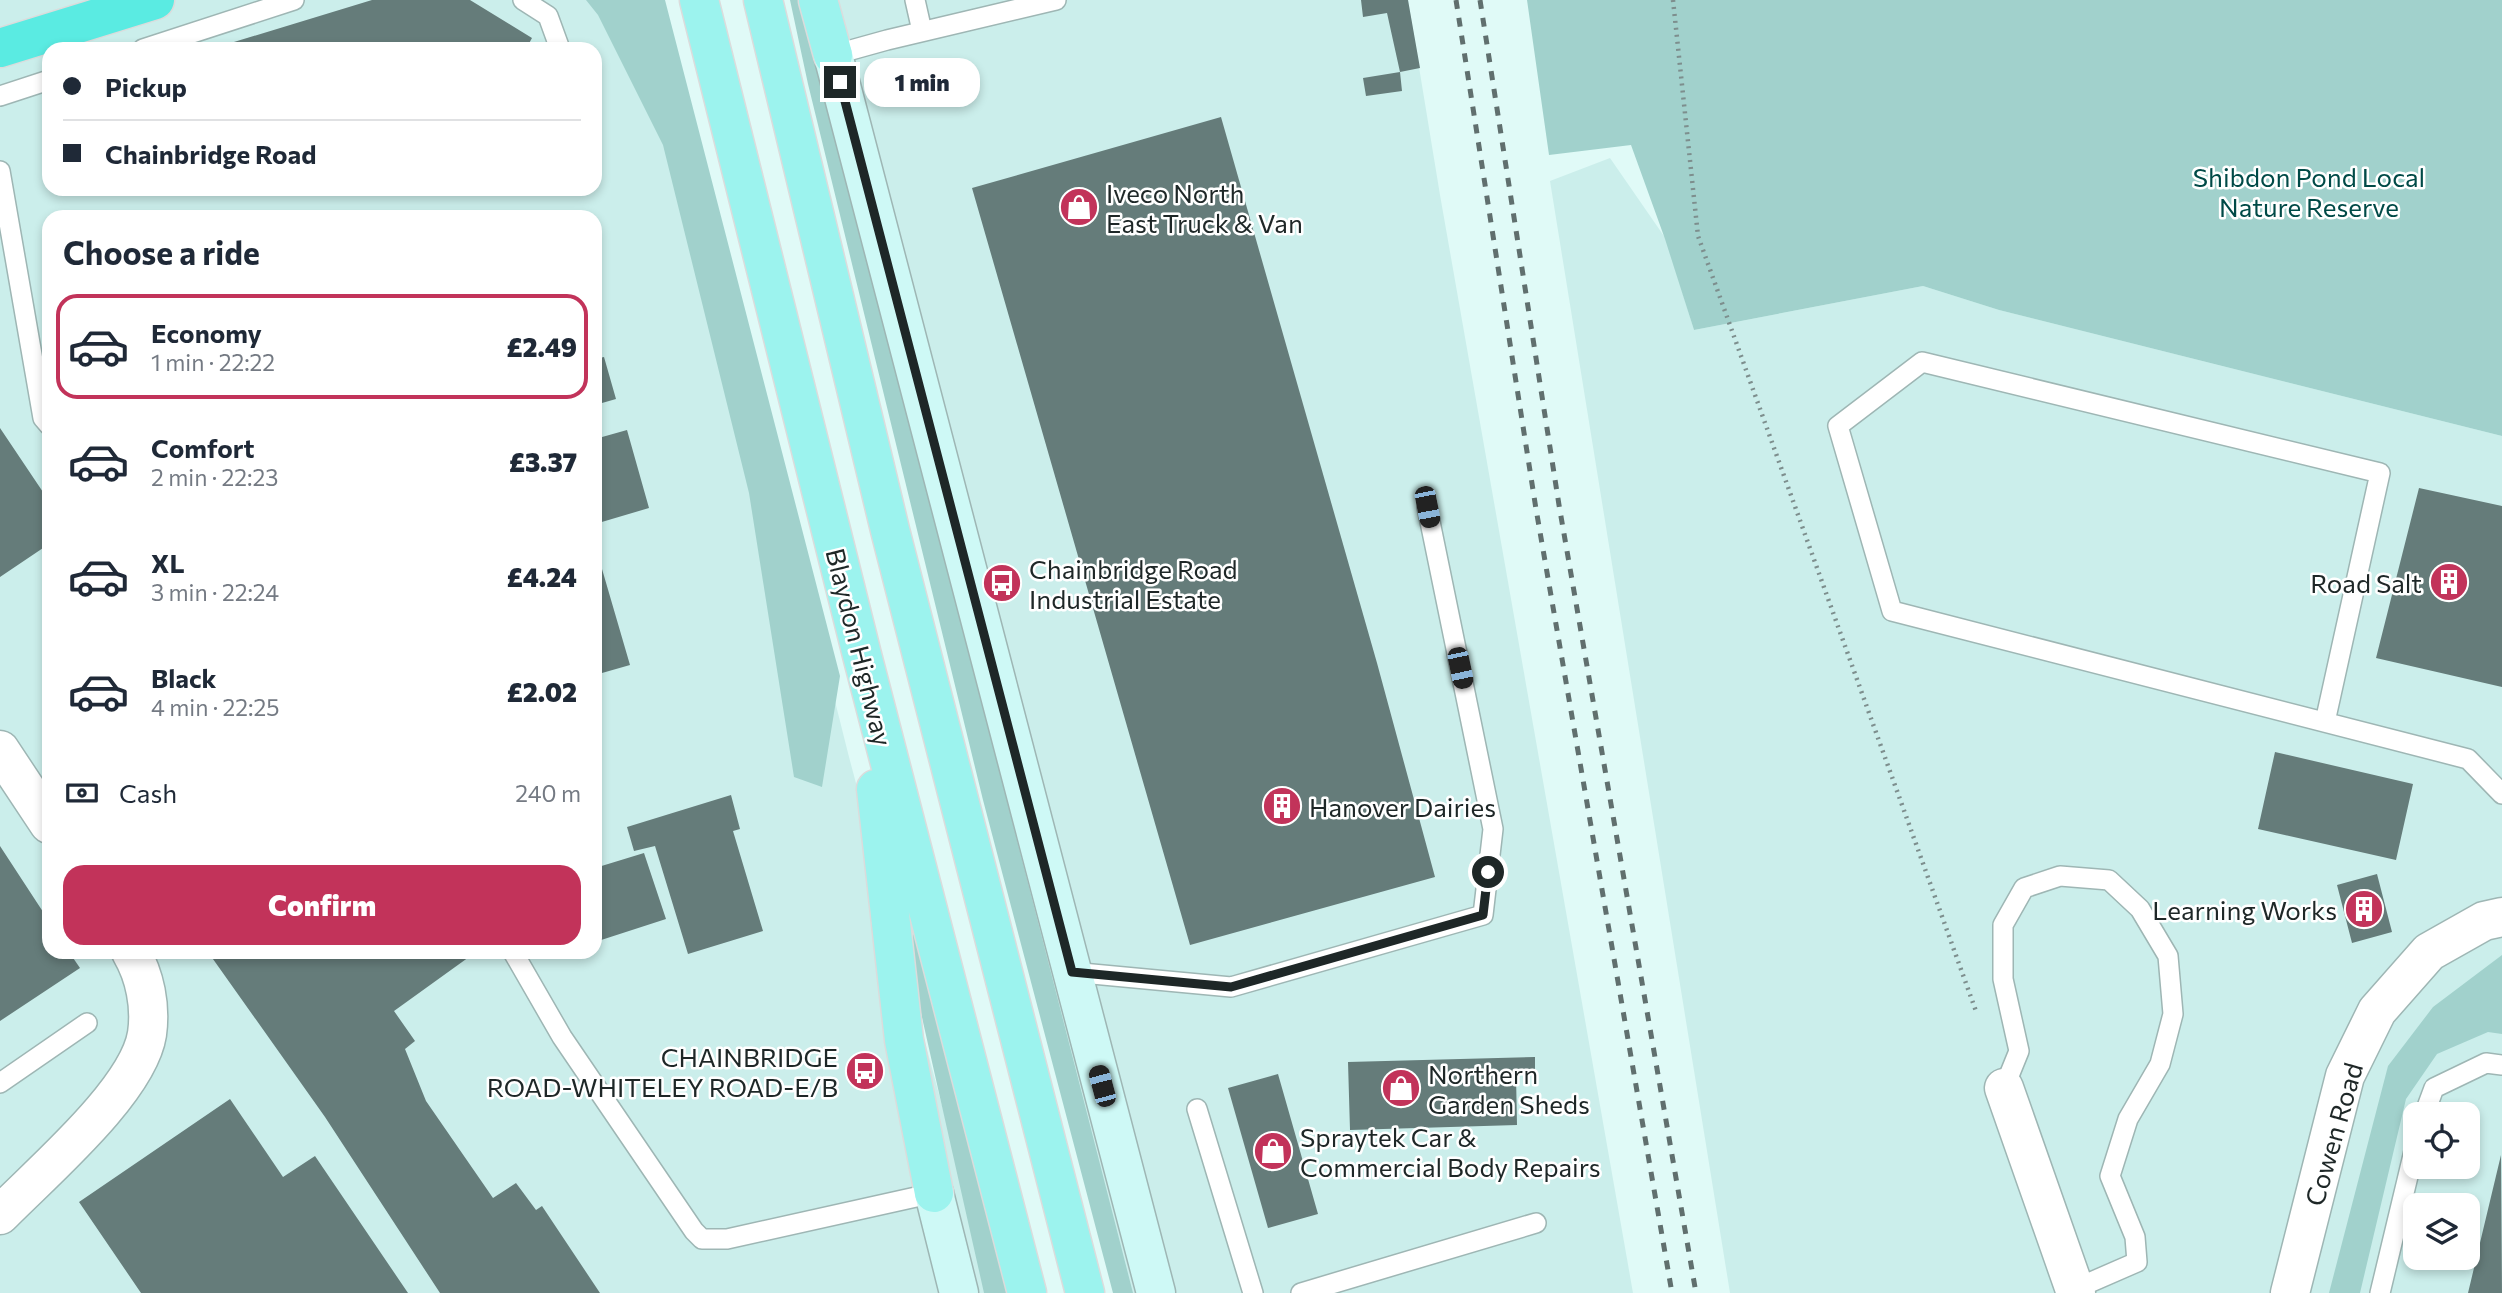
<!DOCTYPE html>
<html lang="en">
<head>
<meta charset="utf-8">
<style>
	:root { --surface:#fff; --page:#f2f2f3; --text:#1f2937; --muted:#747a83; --line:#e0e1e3; --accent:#c2335a }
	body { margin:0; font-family:Commissioner,sans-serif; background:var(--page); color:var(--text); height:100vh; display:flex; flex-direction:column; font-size:26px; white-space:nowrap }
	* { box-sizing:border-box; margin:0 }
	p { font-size:23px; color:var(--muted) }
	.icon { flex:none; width:38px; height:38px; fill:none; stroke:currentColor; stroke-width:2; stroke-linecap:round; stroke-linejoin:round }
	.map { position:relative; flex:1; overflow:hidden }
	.details { position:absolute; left:42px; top:210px; width:560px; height:749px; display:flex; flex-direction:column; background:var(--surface); border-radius:21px; box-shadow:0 4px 10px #0003 }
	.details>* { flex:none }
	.banner { position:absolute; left:42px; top:42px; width:560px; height:154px; border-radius:21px; box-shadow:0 4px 10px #0003; display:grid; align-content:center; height:154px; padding:0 21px; background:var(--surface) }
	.controls { position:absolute; left:2403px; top:1102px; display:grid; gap:14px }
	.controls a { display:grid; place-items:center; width:77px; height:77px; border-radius:14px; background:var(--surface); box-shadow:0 4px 10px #0003; font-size:35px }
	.end { position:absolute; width:32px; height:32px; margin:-16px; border:9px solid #1e2727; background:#fff; box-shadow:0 0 0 4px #fff }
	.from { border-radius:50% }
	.bubble { position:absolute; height:49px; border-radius:21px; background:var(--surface); box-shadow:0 4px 10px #0003; font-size:23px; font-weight:800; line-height:49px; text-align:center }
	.car { position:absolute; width:21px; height:42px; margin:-21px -10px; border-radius:9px; box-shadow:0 0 5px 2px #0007; background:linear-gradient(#222 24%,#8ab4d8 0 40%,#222 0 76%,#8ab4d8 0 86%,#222 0) }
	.banner b { display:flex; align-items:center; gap:24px; height:66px; font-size:26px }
	.banner b+b { border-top:2px solid var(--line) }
	.banner i { width:18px; height:18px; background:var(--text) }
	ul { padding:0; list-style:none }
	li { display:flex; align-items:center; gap:21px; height:105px; margin:0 14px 10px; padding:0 7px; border:4px solid transparent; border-radius:21px }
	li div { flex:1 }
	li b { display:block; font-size:26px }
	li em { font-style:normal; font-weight:800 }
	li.current { border-color:var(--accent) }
	li>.icon { width:63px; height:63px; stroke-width:1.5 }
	h2 { padding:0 21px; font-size:32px; line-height:84px }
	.pay { display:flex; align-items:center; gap:18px; height:77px; padding:0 21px; font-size:26px }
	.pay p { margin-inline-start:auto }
	.primary-button { display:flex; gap:14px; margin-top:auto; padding:14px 21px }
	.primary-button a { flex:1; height:80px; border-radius:21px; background:var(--accent); color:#fff; font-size:28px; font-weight:800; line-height:80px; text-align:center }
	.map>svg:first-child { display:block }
	.built { fill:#cbeeeb; fill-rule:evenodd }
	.green { fill:#a1d1cc }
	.building { fill:#657c7a }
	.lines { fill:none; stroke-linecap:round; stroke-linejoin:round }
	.lane-casing { stroke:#9eb6b4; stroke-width:22 }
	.street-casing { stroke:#9eb6b4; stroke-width:41 }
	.secondary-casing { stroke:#9eb6b4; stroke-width:41 }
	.primary-casing { stroke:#dbdcdc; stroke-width:41 }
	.highway-casing { stroke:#dbdcdc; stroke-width:41 }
	.path { stroke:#7d8e8d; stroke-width:4.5; stroke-dasharray:2 5; stroke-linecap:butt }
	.lane { stroke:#fff; stroke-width:19 }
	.street { stroke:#fff; stroke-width:38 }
	.secondary { stroke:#cef9f6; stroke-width:38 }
	.primary { stroke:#9cf3ee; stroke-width:38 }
	.highway { stroke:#5aebe2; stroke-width:38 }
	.rail { stroke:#606f6e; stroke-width:5; stroke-dasharray:9 9; stroke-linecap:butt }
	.route { stroke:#1e2727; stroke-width:9 }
	.labels { text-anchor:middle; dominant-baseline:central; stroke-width:5; stroke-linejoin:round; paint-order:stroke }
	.park-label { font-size:26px; fill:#004a47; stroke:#fff }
	.poi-label { font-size:26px; fill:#1e2727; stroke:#fff; text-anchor:start }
	.street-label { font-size:26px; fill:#1e2727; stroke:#fff }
</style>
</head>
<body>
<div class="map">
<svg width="2502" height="1293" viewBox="0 0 2502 1293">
	<rect width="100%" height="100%" fill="#e0faf7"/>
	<path class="built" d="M0,0H659L849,757L992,1293H0ZM49,49H595V189H49ZM49,217H595V952H49Z
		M795,0H1408L1440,195L1633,1293H1122Z
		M1610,158L1666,239L1694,330L1923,286L1999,310L2502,436V1293H1730L1550,181ZM2415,1115H2468V1167H2415ZM2415,1206H2468V1258H2415Z"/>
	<path class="green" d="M586,0H665L840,676L822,787L794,777L749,493L663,145L598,15Z
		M790,0H800L835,129L1133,1293H1113L983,800L808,84Z
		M1527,0H2502V436L1999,310L1923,286L1694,330L1665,239L1631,145L1549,155Z
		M913,919L1007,1293H984L912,973Z
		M2502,955V1034L2488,1032L2437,1054L2406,1099L2360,1293H2329L2388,1066L2433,1007Z"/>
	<path class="building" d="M372,0H470L532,38L526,49H211Z
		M1361,0H1408L1420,68L1400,72L1387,13L1363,17Z
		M1400,72L1402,91L1366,96L1363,78Z
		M1221,117L1377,663L1435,877L1190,945L972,188Z
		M604,357L616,399L595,405V359Z
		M0,428L49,501V544L0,577Z
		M627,430L649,508L595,524V439Z
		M2419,488L2502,506V687L2376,658Z
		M595,545L630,665L595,675Z
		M2275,752L2413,784L2396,860L2258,829Z
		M731,795L740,829L733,831L763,931L688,954L655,846L634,851L627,827Z
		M0,846L49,921V952H69L80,968L0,1021Z
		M644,853L666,919L595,942V868Z
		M2377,874L2392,932L2352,943L2337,885Z
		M208,952H465L469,957L394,1011L415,1041L405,1049L426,1101L493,1198L516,1183L536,1210L542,1206L600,1293H440L325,1117Z
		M1535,1057V1075H1516L1517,1125L1350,1130L1348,1062Z
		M1278,1074L1318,1214L1268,1228L1228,1088Z
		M230,1099L283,1177L315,1156L408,1293H141L79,1202Z
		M2501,1155L2502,1293H2468Z"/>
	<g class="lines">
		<g class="lane-casing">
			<path id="lane" d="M523,0L548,16L560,49
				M915,0L922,31
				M143,49L294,0
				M833,55L887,40L1056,0
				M0,96L49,80
				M0,171L43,418L49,425
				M2325,722L2380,473L1922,362L1838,426L1892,611L2468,759L2502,794
				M513,952L562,1037L694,1231L702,1239H727L934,1193
				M1071,972L1231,987L1483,915L1493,829L1427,507
				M0,1083L87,1023
				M2004,1088L2019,1051L2003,979V925L2024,888L2060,876L2109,880L2140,909L2168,956L2173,1014L2160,1064L2128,1119L2110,1176L2135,1237L2137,1262L2075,1289
				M1197,1109L1253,1293
				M2424,1115L2434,1088L2486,1063L2502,1065
				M1301,1293L1536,1223
				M2380,1293L2415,1147"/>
		</g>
		<g class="street-casing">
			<path id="street" d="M0,750L49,824
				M2004,1088L2076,1293
				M0,1215C41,1173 138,1091 147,1034C151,1006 145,976 131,952
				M2290,1293L2345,1076L2377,1011L2429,952L2484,921L2502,917"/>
		</g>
		<g class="secondary-casing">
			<path id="secondary" d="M833,55L1156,1293
				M934,1193L959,1293"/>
		</g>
		<g class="primary-casing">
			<path id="primary" d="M699,0L862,655L1027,1293
				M763,0L890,530L1085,1293
				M818,0L833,55
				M876,789L904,1040L934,1193"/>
		</g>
		<g class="highway-casing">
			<path id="highway" d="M0,48L155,0"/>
		</g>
		<path class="path" d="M1673,0L1698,236L1977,1014"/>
		<use href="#lane" class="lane"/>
		<use href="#street" class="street"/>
		<use href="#secondary" class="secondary"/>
		<use href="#primary" class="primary"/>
		<use href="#highway" class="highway"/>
		<path class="rail" d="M1456,0L1536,509L1672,1293
			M1480,0L1559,505L1696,1293"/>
	</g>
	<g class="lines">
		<path class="route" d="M840,82L1072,972L1231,987L1483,915L1488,872"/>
	</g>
	<defs>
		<g id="shop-disc" transform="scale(2.0125)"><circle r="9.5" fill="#c2335a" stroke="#fff"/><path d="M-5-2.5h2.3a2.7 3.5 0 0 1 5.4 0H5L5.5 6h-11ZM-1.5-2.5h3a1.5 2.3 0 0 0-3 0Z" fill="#fff"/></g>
		<g id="building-disc" transform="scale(2.0125)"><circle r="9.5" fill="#c2335a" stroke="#fff"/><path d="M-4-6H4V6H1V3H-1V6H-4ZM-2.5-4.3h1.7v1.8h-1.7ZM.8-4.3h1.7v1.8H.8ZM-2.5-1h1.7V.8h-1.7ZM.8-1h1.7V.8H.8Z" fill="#fff"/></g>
		<g id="bus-disc" transform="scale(2.0125)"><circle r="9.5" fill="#c2335a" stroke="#fff"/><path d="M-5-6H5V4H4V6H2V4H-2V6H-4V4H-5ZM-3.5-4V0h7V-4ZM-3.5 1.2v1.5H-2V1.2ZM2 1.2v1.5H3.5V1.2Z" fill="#fff"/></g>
	</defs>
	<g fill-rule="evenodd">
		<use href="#shop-disc" x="1079" y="207"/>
		<use href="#building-disc" x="2449" y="582"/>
		<use href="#bus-disc" x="1002" y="583"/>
		<use href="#building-disc" x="1282" y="806"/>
		<use href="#building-disc" x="2364" y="909"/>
		<use href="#bus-disc" x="865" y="1071"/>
		<use href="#shop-disc" x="1401" y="1088"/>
		<use href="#shop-disc" x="1273" y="1151"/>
	</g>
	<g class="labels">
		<g class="park-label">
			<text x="2309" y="176">Shibdon Pond Local<tspan x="2309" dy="30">Nature Reserve</tspan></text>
		</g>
		<g class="poi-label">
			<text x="1106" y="192">Iveco North<tspan x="1106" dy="30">East Truck &amp; Van</tspan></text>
			<text x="1029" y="568">Chainbridge Road<tspan x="1029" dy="30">Industrial Estate</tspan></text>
			<text x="2422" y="582" text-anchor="end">Road Salt</text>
			<text x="1309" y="806">Hanover Dairies</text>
			<text x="2337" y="909" text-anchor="end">Learning Works</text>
			<text x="838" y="1056" text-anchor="end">CHAINBRIDGE<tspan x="838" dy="30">ROAD-WHITELEY ROAD-E/B</tspan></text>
			<text x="1428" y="1073">Northern<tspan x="1428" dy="30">Garden Sheds</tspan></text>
			<text x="1300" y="1136">Spraytek Car &amp;<tspan x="1300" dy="30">Commercial Body Repairs</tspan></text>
		</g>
		<g class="street-label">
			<text transform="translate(860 647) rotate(76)">Blaydon Highway</text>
			<text transform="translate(2333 1134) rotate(-74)">Cowen Road</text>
		</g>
	</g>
</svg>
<div class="controls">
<a><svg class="icon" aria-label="locate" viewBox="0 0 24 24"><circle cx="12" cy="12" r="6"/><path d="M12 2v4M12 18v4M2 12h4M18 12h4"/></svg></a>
<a><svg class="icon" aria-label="layers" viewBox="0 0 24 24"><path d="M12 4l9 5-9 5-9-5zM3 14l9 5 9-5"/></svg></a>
</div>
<i class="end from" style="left:1488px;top:872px"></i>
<i class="end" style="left:840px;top:82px"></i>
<div class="bubble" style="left:864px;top:58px;width:116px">1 min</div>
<i class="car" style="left:1427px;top:507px;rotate:169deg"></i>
<i class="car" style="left:1460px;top:668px;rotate:168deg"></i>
<i class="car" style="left:1102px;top:1086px;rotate:345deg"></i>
<div class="banner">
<b><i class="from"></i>Pickup</b>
<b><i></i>Chainbridge Road</b>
</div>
<section class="details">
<h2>Choose a ride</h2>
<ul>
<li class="current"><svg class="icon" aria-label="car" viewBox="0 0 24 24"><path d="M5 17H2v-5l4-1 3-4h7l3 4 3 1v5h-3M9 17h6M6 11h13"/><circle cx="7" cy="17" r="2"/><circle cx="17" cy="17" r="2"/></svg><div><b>Economy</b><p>1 min · 22:22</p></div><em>£2.49</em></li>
<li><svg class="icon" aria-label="car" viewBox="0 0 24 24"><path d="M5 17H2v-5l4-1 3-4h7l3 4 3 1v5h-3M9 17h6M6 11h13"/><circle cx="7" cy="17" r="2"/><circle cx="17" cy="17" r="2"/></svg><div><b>Comfort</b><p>2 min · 22:23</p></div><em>£3.37</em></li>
<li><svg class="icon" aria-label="car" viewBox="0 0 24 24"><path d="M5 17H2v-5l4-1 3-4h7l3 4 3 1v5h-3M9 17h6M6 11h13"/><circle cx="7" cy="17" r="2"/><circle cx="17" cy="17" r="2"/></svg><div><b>XL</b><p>3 min · 22:24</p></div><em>£4.24</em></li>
<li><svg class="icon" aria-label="car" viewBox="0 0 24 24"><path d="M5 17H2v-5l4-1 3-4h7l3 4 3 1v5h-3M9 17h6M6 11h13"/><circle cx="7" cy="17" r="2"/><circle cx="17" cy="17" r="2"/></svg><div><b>Black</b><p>4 min · 22:25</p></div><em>£2.02</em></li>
</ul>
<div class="pay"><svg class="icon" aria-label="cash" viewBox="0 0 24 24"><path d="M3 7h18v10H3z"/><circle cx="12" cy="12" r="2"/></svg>Cash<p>240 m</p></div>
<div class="primary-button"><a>Confirm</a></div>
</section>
</div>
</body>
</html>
